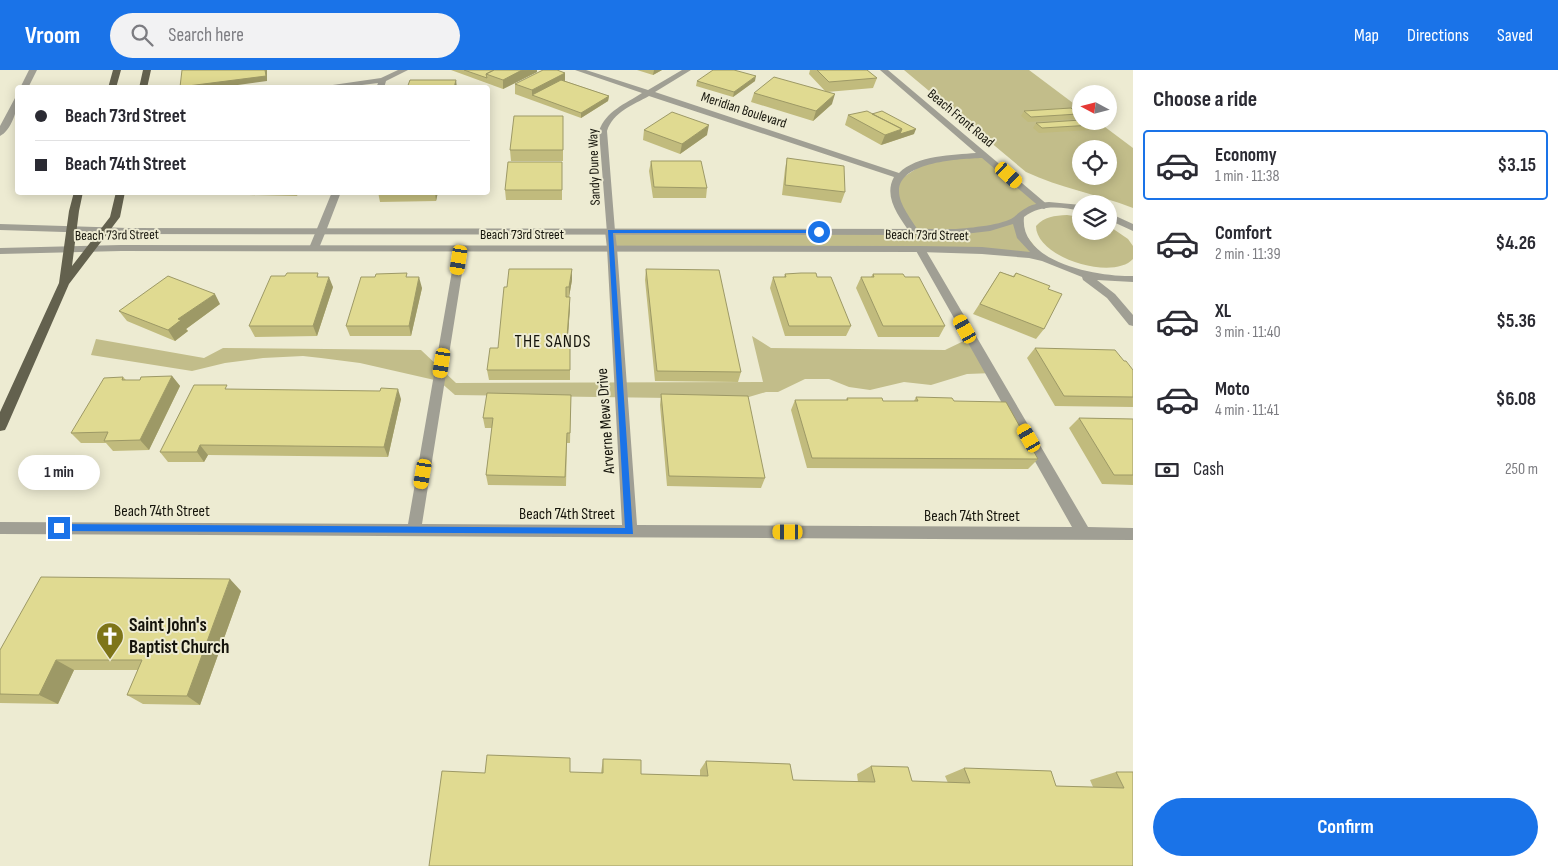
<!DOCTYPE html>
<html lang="en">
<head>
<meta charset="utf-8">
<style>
	:root { --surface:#fff; --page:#f2f2f3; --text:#2b2b33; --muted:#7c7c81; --line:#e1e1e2; --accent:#1a73e8 }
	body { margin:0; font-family:"Sofia Sans Condensed",sans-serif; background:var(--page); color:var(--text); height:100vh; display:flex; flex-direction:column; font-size:19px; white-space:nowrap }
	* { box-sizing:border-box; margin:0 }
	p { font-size:16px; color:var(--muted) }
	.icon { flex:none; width:28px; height:28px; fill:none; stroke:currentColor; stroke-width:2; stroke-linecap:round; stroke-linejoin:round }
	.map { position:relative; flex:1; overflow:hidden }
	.side { display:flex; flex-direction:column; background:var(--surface); width:425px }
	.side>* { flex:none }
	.guide { position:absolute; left:15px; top:15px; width:475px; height:110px; border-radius:5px; box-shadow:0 2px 12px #0003; display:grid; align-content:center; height:110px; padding:0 20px; background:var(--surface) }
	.needle { width:32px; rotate:277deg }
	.fabs { position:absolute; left:1072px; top:15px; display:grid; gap:10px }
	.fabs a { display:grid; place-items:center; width:45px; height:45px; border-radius:50%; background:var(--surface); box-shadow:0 2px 12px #0003; font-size:25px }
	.end { position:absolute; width:22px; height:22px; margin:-11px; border:6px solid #1a73e8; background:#fff; box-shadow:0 0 0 2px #fff }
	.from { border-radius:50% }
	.bubble { position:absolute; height:35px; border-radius:18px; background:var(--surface); box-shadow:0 2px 12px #0003; font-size:16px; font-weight:700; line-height:35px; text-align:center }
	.car { position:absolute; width:15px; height:30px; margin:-15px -8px; border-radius:6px; box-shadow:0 0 4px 1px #0007; background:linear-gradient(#f5c518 24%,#345 0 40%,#f5c518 0 76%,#345 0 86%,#f5c518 0) }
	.guide b { display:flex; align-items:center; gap:18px; height:48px; font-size:19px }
	.guide b+b { border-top:1px solid var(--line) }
	.guide i { width:12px; height:12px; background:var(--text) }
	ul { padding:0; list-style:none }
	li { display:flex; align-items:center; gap:15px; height:70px; margin:0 10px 8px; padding:0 10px; border:2px solid transparent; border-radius:5px }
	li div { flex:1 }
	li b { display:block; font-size:19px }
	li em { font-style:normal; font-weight:700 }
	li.active { border-color:var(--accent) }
	li>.icon { width:45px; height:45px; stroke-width:1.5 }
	h2 { padding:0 20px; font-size:22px; line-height:60px }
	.pay { display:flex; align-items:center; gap:12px; height:55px; padding:0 20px; font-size:19px }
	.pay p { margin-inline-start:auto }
	.primary-button { display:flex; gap:10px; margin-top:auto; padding:10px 20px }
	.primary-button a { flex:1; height:58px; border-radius:30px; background:var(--accent); color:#fff; font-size:20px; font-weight:700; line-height:58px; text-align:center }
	header { display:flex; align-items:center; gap:30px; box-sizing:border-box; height:70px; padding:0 25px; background:var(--accent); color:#fff }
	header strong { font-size:24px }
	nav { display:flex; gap:28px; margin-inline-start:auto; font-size:18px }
	.search { width:350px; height:45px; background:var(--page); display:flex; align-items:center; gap:12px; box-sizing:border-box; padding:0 18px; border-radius:28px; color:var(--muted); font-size:19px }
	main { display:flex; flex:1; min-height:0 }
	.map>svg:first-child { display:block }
	.green { fill:#c2bd8a; fill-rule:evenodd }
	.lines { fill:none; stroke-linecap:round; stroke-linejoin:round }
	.service { fill:#a09f94; fill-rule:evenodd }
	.minor { fill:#a09f94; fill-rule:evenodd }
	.tertiary { fill:#a09f94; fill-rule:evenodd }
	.primary { fill:#63614e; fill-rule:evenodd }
	.wall { fill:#c1bb7d }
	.shaded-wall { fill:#9d9966 }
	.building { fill:#e0da91; stroke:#9d9966 }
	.route { fill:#1a73e8 }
	.labels { text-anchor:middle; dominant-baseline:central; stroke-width:4; stroke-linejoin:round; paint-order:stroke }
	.far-street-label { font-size:14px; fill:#15140b; stroke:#edebd2 }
	.street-label { font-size:16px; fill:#15140b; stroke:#edebd2 }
	.neighbourhood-label { font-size:18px; letter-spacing:1px; fill:#15140b; stroke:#edebd2 }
	.near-poi-label { font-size:19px; font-weight:bold; fill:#15140b; stroke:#edebd2; text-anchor:start }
</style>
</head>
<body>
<header>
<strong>Vroom</strong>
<div class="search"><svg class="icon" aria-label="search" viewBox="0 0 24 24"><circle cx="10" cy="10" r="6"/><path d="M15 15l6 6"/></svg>Search here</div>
<nav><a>Map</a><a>Directions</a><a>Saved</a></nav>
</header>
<main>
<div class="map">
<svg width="1133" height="796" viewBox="0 0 1133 796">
	<rect width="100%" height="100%" fill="#edebd2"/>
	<path class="green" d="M904,0H1029L1081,39V51H1097L1133,78V138C1097,124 1060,118 1026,102ZM1081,79H1109V106H1081Z
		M983,85L1044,136L1029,138L1017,154L1044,188L1019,182L612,178L610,161L913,162L899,134L896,112L925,93Z
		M1067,145L1081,147V161H1109V156L1128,169L1133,176V189C1113,211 1036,188 1036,156C1045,146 1054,146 1067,145Z
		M752,266L771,278L945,280L970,268L993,303L967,304L931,315L904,312L870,320L849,317L829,309H805L778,322H766L742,329L455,325L439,311L360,293L321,288L303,286L263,288L225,293L192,301L91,285L96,269L204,288L223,278L421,280L456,313L763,312Z"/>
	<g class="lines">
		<path class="service" d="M29,0H37L28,18H20Z
			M15,28H18C18,39 11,61 0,66V56Z
			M321,158L326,161L319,178L318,180H310L309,178L316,161Z
			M610,158L615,161L617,178L612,181L607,178L605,161Z"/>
		<path class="minor" d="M398,0H408L386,11L384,18H376L378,13L338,18H312L381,8Z
			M575,0H586L648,20L682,0H691L655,22L899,103C917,85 953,85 976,83L880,0H888L1049,136L1044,139L1041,138L982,88C961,89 899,91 899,121C899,135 912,150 919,162L914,165L911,164C899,147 883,127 894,107L649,26C633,35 613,42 607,61L615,161L610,164L607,163L599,61C606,41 625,34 642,23Z
			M332,122H341L326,161L321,164L318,163L316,161Z
			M461,175L466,178L422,454L622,455L607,178L612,175L617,178L637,455L1072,457L915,179L920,176L925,179L1088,457L1133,458V470L0,464V452L408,454L456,178Z"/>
		<path class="tertiary" d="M1049,132L1081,135V141C1062,137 1041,134 1024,147C1019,193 1099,207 1133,206V212L1097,210L1115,224L1133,245V256L1129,255L1107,228L1083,210L1082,207L1042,191L1029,188L982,184L920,182L121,181L0,184V178L121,175L920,176L982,177L1030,182L1017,168L1013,154L990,161L956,165L128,164L0,160V154L128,158L956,159C969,158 1004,155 1014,147C1027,136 1031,134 1049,132Z
			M1109,143L1133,154V161L1109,150Z"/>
		<path class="primary" d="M113,0H121L116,18H108Z
			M143,0H151L147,18H139Z
			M74,122H83L79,141L72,196L110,147L116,122H125L120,147L69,214L7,356L5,360L0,361V342L59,213L69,141Z"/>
	</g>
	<path class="wall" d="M451,0H537V2L503,19Z
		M637,0H662L653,5Z
		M810,0H867L877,8L873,18L827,22L832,34L813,51L751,32L754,23L825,21L809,4Z
		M565,3V11L609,26L608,31L581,48L515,24V14Z
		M697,11H755L733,27L696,16Z
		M1024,41L1078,44L1075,49L1028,52L1021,46Z
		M848,45L914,64L881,75L845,55Z
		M563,46V91H511L510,80Z
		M1036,53L1093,55L1090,60L1039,63L1033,58Z
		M644,60L707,65L680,84L643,70Z
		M787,88L845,122L841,133L782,125L785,99Z
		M651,91L707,118L706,128H653L649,101Z
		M562,92V130H506L505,120Z
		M248,122H299L297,126L249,125Z
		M378,122H438L436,131L380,132Z
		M646,199L741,302L738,312L655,311L645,210Z
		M1000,202L1013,206L1016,203L1048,219L1044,259L1036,269L973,244Z
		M785,204L817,207L851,256L846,266H785L770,218L773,207H784Z
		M873,204L905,207L945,256L939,267H878L856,218L861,207H871Z
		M320,207L333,217L317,266L255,267L249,256Z
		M408,207L422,218L411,266H350L346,256Z
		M572,210L569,227L570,237L568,267H570V310H489L487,300L498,278Z
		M220,234L186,259L188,261L175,271L127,251L119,241Z
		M1035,278L1133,300V337L1055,336L1027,288Z
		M172,306L180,316L149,380L113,381L106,373H81L71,363L123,307L126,310H140Z
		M230,319L401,329L388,387L208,385L204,392H168L160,382Z
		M661,324L765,408L761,418L667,416L660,335Z
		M571,325L570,373H567L566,416L488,415L486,405L492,358H485L483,348Z
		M916,327L954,331L1038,389L1028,399L807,398L791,340L795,330H846L847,328L883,331H914Z
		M1079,348L1133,349V415L1102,414L1069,358Z
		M241,521L200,635L143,634L127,625L138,600H74L58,634L0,633V580Z
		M603,689L641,704L700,706V700L706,691L793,710L858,712L857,704L871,696L912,711L948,713L945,706L964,698L1056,716L1093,717L1090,710L1116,702H1133V796L485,703H601Z"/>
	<path class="shaded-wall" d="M265,0H267V11L216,18H180V17Z
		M522,0H537V2L503,19V10Z
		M654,0H662L653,5Z
		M565,3V12L532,25V20Z
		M756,6L755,11L733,27L734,22Z
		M456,10L457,18H454Z
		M835,24L832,34L813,51L816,41Z
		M609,26L608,31L581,48V43Z
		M709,55L707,65L680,84L682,74Z
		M902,59H916L914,64L881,75L885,65Z
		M435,122H438L436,131Z
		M572,199V210L569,227V217Z
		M329,207L333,217L317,266L313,256Z
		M419,207L422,218L411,266L409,256Z
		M215,224L220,234L186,259L188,261L175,271L168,260L178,249Z
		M570,227V237L567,278V267Z
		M172,306L180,316L149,380L140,370Z
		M398,319L401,329L388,387L384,377Z
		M200,375L208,385L204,392L197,382Z
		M230,509L241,521L200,635L187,626Z
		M56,590L74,600L58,634L39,625Z"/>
	<path class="building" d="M182,0H265L266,6L180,17Z
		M464,0H494L486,4L487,8Z
		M494,0H522L503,10L486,4Z
		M543,0H557L565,3L532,20L515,14Z
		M713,0H734L756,6L734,22L697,11Z
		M817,0H867L877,8L829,12Z
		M774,7L835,24L816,41L754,23Z
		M410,10H456L454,18H407Z
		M561,10L609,26L581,43L532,25Z
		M1071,38L1078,44L1031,47L1024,41Z
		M867,41L902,59L885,65L848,45Z
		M882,41L916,59L900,64L902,59L872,44Z
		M672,42L709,55L682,74L644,60Z
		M514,46H563V80H510Z
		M1081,50V51H1088L1093,55L1042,58L1036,53Z
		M787,88L844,96L845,122L785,115Z
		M651,91H701L707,118L654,117Z
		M508,92H562V120H505Z
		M509,199H572L569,217H566V227H570L567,267H570V300H487L490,278H498L503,227L504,217H507Z
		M646,199L719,200L741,302L657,301Z
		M1000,202L1014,207L1016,203L1050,216L1048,219L1062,224L1044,259L980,234Z
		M287,203H318L317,207H329L313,256H249L271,206H285Z
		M407,203L406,207H419L409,256H346L361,207H375L376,204Z
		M801,203H816L817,207H831L851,256H789L773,207H786L785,204Z
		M873,204H903L905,207H919L945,256H883L861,207H874Z
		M168,206L215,224L178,249L181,250L168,260L119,241Z
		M1035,278L1115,280L1124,291H1126L1133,300V327L1064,326Z
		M172,306L140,370L104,371L108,362L71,363L104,308L123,307L122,310H140L141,307Z
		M194,315H227L225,319L380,321L381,318L398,319L384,377L200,375L197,382H160Z
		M487,323L571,325L570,363H567L565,407L486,405L493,348H483Z
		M661,324L748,326L765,408L669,406Z
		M916,327L952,328L954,331L1006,332L1038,389L812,388L795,330H848L847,328H882L883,331H918Z
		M1079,348L1133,349V405H1114Z
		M41,507L230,509L187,626L127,625L142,590H56L39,625L0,624V580Z
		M487,685L570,688V702L603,703V689L641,690V704L708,706L706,691L790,694L793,710L875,712L871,696L908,697L912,711L970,713L964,698L1051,701L1056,716L1124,718L1116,702H1133V796H429L442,701L485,703Z"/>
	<path class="route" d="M608,160H819L822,162L819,163H613L633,464L56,461V455L59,454L625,458Z"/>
	<defs>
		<g id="church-pin" transform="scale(1.4375)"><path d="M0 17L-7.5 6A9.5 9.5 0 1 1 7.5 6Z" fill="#7e7519" stroke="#edebd2"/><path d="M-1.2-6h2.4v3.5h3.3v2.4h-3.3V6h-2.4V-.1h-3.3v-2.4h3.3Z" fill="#fff"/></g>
	</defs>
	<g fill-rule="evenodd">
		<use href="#church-pin" x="110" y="566"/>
	</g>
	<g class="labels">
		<g class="far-street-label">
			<text transform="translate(744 40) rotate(18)">Meridian Boulevard</text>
			<text transform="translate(961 48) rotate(40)">Beach Front Road</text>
			<text transform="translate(594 97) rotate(-92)">Sandy Dune Way</text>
			<text x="522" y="164">Beach 73rd Street</text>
			<text transform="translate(117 165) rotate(-1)">Beach 73rd Street</text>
			<text transform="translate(927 165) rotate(1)">Beach 73rd Street</text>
		</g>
		<g class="street-label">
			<text transform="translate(606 351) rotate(-94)">Arverne Mews Drive</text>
			<text x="162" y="441">Beach 74th Street</text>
			<text x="567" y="444">Beach 74th Street</text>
			<text x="972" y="446">Beach 74th Street</text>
		</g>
		<g class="neighbourhood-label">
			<text x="553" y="271">THE SANDS</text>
		</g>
		<g class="near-poi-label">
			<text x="129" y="555">Saint John's<tspan x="129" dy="22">Baptist Church</tspan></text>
		</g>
	</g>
</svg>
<div class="fabs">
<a><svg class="needle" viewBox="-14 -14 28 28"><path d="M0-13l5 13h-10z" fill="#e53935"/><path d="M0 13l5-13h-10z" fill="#7c7c81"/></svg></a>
<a><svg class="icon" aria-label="locate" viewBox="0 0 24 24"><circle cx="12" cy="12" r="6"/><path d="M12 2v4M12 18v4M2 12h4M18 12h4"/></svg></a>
<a><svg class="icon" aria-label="layers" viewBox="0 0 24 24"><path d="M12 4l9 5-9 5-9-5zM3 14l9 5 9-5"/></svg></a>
</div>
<i class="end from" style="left:819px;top:162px"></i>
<i class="end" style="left:59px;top:458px"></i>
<div class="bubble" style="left:18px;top:385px;width:82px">1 min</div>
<i class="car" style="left:1009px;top:105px;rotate:132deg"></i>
<i class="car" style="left:459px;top:190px;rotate:189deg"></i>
<i class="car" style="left:965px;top:259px;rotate:331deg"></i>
<i class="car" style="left:442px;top:293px;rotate:189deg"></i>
<i class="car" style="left:1029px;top:368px;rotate:330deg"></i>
<i class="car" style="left:423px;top:404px;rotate:190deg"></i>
<i class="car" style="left:788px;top:462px;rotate:270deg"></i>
<div class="guide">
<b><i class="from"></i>Beach 73rd Street</b>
<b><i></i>Beach 74th Street</b>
</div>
</div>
<section class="side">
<h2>Choose a ride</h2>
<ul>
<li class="active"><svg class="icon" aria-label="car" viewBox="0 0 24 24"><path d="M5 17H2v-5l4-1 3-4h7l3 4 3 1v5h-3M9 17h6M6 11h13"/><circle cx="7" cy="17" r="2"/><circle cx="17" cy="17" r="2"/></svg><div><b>Economy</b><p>1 min · 11:38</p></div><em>$3.15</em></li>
<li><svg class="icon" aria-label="car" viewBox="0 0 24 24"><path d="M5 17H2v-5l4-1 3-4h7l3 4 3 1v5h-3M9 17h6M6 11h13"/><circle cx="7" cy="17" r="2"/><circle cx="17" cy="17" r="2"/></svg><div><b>Comfort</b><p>2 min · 11:39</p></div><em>$4.26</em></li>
<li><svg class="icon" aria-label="car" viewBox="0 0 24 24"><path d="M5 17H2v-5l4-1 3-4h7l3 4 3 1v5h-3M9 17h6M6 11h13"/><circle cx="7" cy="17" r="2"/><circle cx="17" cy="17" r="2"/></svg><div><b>XL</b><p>3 min · 11:40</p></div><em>$5.36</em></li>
<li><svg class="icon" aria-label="car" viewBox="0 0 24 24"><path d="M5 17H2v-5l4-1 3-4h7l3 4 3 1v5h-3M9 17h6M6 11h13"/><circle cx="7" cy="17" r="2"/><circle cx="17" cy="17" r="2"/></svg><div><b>Moto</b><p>4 min · 11:41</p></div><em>$6.08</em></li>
</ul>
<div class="pay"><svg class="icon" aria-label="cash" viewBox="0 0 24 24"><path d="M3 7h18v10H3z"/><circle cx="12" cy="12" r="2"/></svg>Cash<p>250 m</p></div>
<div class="primary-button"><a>Confirm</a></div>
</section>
</main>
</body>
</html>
